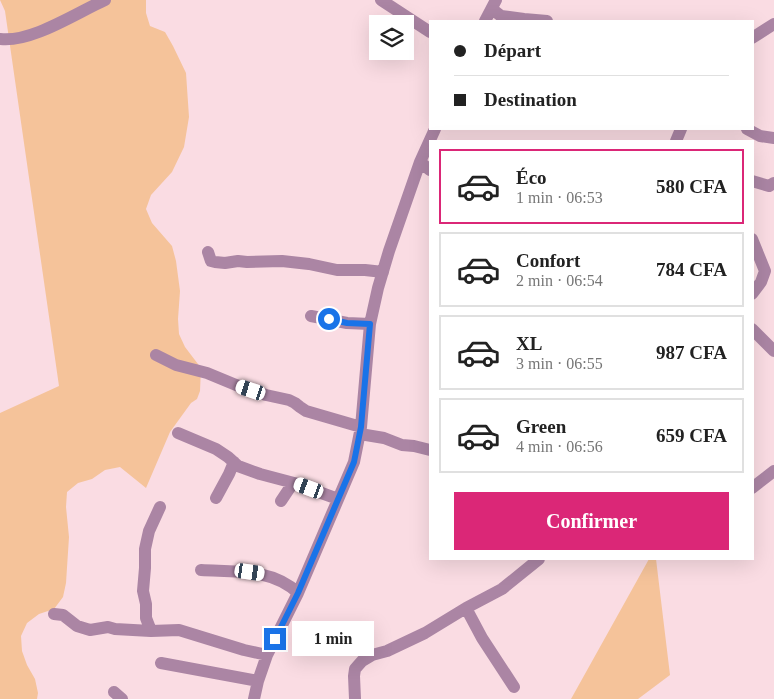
<!DOCTYPE html>
<html lang="fr">
<head>
<meta charset="utf-8">
<style>
	:root { --surface:#fff; --page:#f6f6f6; --text:#222; --muted:#767676; --line:#e0e0e0; --accent:#db2777 }
	body { margin:0; font-family:"Times New Roman",serif; background:var(--page); color:var(--text); height:100vh; display:flex; flex-direction:column; font-size:19px; white-space:nowrap }
	* { box-sizing:border-box; margin:0 }
	p { font-size:16px; color:var(--muted) }
	.icon { flex:none; width:28px; height:28px; fill:none; stroke:currentColor; stroke-width:2; stroke-linecap:round; stroke-linejoin:round }
	.map { position:relative; flex:1; overflow:hidden }
	.panel { position:absolute; left:429px; top:140px; width:325px; height:420px; display:flex; flex-direction:column; background:var(--surface); border-radius:0px; box-shadow:0 5px 20px #0002 }
	.panel>* { flex:none }
	.banner { position:absolute; left:429px; top:20px; width:325px; height:110px; border-radius:0px; box-shadow:0 5px 20px #0002; display:grid; align-content:center; height:110px; padding:0 25px; background:var(--surface) }
	.controls { position:absolute; left:369px; top:15px; display:grid; gap:10px }
	.controls a { display:grid; place-items:center; width:45px; height:45px; border-radius:0px; background:var(--surface); box-shadow:0 5px 20px #0002; font-size:25px }
	.end { position:absolute; width:22px; height:22px; margin:-11px; border:6px solid #1a73e8; background:#fff; box-shadow:0 0 0 2px #fff }
	.from { border-radius:50% }
	.bubble { position:absolute; height:35px; border-radius:0px; background:var(--surface); box-shadow:0 5px 20px #0002; font-size:16px; font-weight:600; line-height:35px; text-align:center }
	.car { position:absolute; width:15px; height:30px; margin:-15px -8px; border-radius:6px; box-shadow:0 0 4px 1px #0007; background:linear-gradient(#fff 24%,#345 0 40%,#fff 0 76%,#345 0 86%,#fff 0) }
	.banner b { display:flex; align-items:center; gap:18px; height:48px; font-size:19px }
	.banner b+b { border-top:1px solid var(--line) }
	.banner i { width:12px; height:12px; background:var(--text) }
	ul { padding:9px 0 0; list-style:none }
	li { display:flex; align-items:center; gap:15px; height:75px; margin:0 10px 8px; padding:0 15px; border:2px solid var(--line); border-radius:0px }
	li div { flex:1 }
	li b { display:block; font-size:19px }
	li em { font-style:normal; font-weight:600 }
	li.active { border-color:var(--accent) }
	li>.icon { width:45px; height:45px; stroke-width:1.5 }
	.primary-button { display:flex; gap:10px; margin-top:auto; padding:10px 25px }
	.primary-button a { flex:1; height:58px; border-radius:0px; background:var(--accent); color:#fff; font-size:20px; font-weight:600; line-height:58px; text-align:center }
	.map>svg:first-child { display:block }
	.green { fill:#f5c39a }
	.lines { fill:none; stroke-linecap:round; stroke-linejoin:round }
	.minor { stroke:#ab85a4; stroke-width:12 }
	.route { stroke:#1a73e8; stroke-width:6 }
</style>
</head>
<body>
<div class="map">
<svg width="774" height="699" viewBox="0 0 774 699">
	<rect width="100%" height="100%" fill="#fadce3"/>
	<path class="green" d="M0,0H146V13L150,26L165,32L173,46L186,73L189,117L184,147L172,172L151,195L146,209L152,223L172,246L176,261L180,291L178,319L179,334L185,347L201,368L200,391L197,399L191,403L170,432L146,488L120,467L105,470L92,479L78,483L67,492L66,507L69,537L66,583L63,597L54,609L39,614L27,623L21,636L22,651L27,665L35,679L38,693L37,699H0V413L59,386L5,11Z
		M649,559H656L670,675L638,699H571Z"/>
	<g class="lines">
		<path class="minor" d="M381,0L430,32
			M492,9L501,16L524,19L547,21
			M485,21L496,0
			M752,38L774,24
			M0,39C31,43 76,13 105,0
			M747,129L760,136L774,138
			M676,141L681,129
			M420,162L430,170
			M752,181L769,186L774,183
			M752,239L765,271L761,282L752,294
			M208,252L211,261L215,262L225,263L238,261L247,262L282,261L309,264L337,270H365L383,272
			M311,316L347,323L370,324
			M752,329L774,351
			M156,355L176,365L207,373L236,385L266,395L289,400L295,403L300,407L306,411L361,427
			M178,433L216,449L228,457L238,466L260,474L294,483L338,499
			M360,434L384,438L402,445L414,446L430,450
			M752,488L774,471
			M216,498L229,474L234,462
			M281,501L291,486L294,483
			M201,570C234,572 272,568 298,593
			M466,608L482,638L514,687
			M54,614L63,615L77,626L90,630L108,627L115,629L151,631L179,630L244,650L267,655
			M151,631L146,618V604L143,591L145,568V549L149,531L160,507
			M161,663L258,681
			M114,692L122,699
			M254,699L258,681L267,655L298,593L354,462L361,427L370,324L378,288L389,251L420,162L435,129
			M355,699L354,676L355,669L362,661L372,655L387,651L425,633L466,608L502,589L539,559"/>
	</g>
	<g class="lines">
		<path class="route" d="M275,639L298,593L354,462L361,427L370,324L347,323L329,319"/>
	</g>
</svg>
<div class="controls">
<a><svg class="icon" aria-label="layers" viewBox="0 0 24 24"><path d="M12 4l9 5-9 5-9-5zM3 14l9 5 9-5"/></svg></a>
</div>
<i class="end from" style="left:329px;top:319px"></i>
<i class="end" style="left:275px;top:639px"></i>
<div class="bubble" style="left:292px;top:621px;width:82px">1 min</div>
<i class="car" style="left:251px;top:390px;rotate:288deg"></i>
<i class="car" style="left:309px;top:488px;rotate:290deg"></i>
<i class="car" style="left:250px;top:572px;rotate:98deg"></i>
<div class="banner">
<b><i class="from"></i>Départ</b>
<b><i></i>Destination</b>
</div>
<section class="panel">
<ul>
<li class="active"><svg class="icon" aria-label="car" viewBox="0 0 24 24"><path d="M5 17H2v-5l4-1 3-4h7l3 4 3 1v5h-3M9 17h6M6 11h13"/><circle cx="7" cy="17" r="2"/><circle cx="17" cy="17" r="2"/></svg><div><b>Éco</b><p>1 min · 06:53</p></div><em>580 CFA</em></li>
<li><svg class="icon" aria-label="car" viewBox="0 0 24 24"><path d="M5 17H2v-5l4-1 3-4h7l3 4 3 1v5h-3M9 17h6M6 11h13"/><circle cx="7" cy="17" r="2"/><circle cx="17" cy="17" r="2"/></svg><div><b>Confort</b><p>2 min · 06:54</p></div><em>784 CFA</em></li>
<li><svg class="icon" aria-label="car" viewBox="0 0 24 24"><path d="M5 17H2v-5l4-1 3-4h7l3 4 3 1v5h-3M9 17h6M6 11h13"/><circle cx="7" cy="17" r="2"/><circle cx="17" cy="17" r="2"/></svg><div><b>XL</b><p>3 min · 06:55</p></div><em>987 CFA</em></li>
<li><svg class="icon" aria-label="car" viewBox="0 0 24 24"><path d="M5 17H2v-5l4-1 3-4h7l3 4 3 1v5h-3M9 17h6M6 11h13"/><circle cx="7" cy="17" r="2"/><circle cx="17" cy="17" r="2"/></svg><div><b>Green</b><p>4 min · 06:56</p></div><em>659 CFA</em></li>
</ul>
<div class="primary-button"><a>Confirmer</a></div>
</section>
</div>
</body>
</html>
